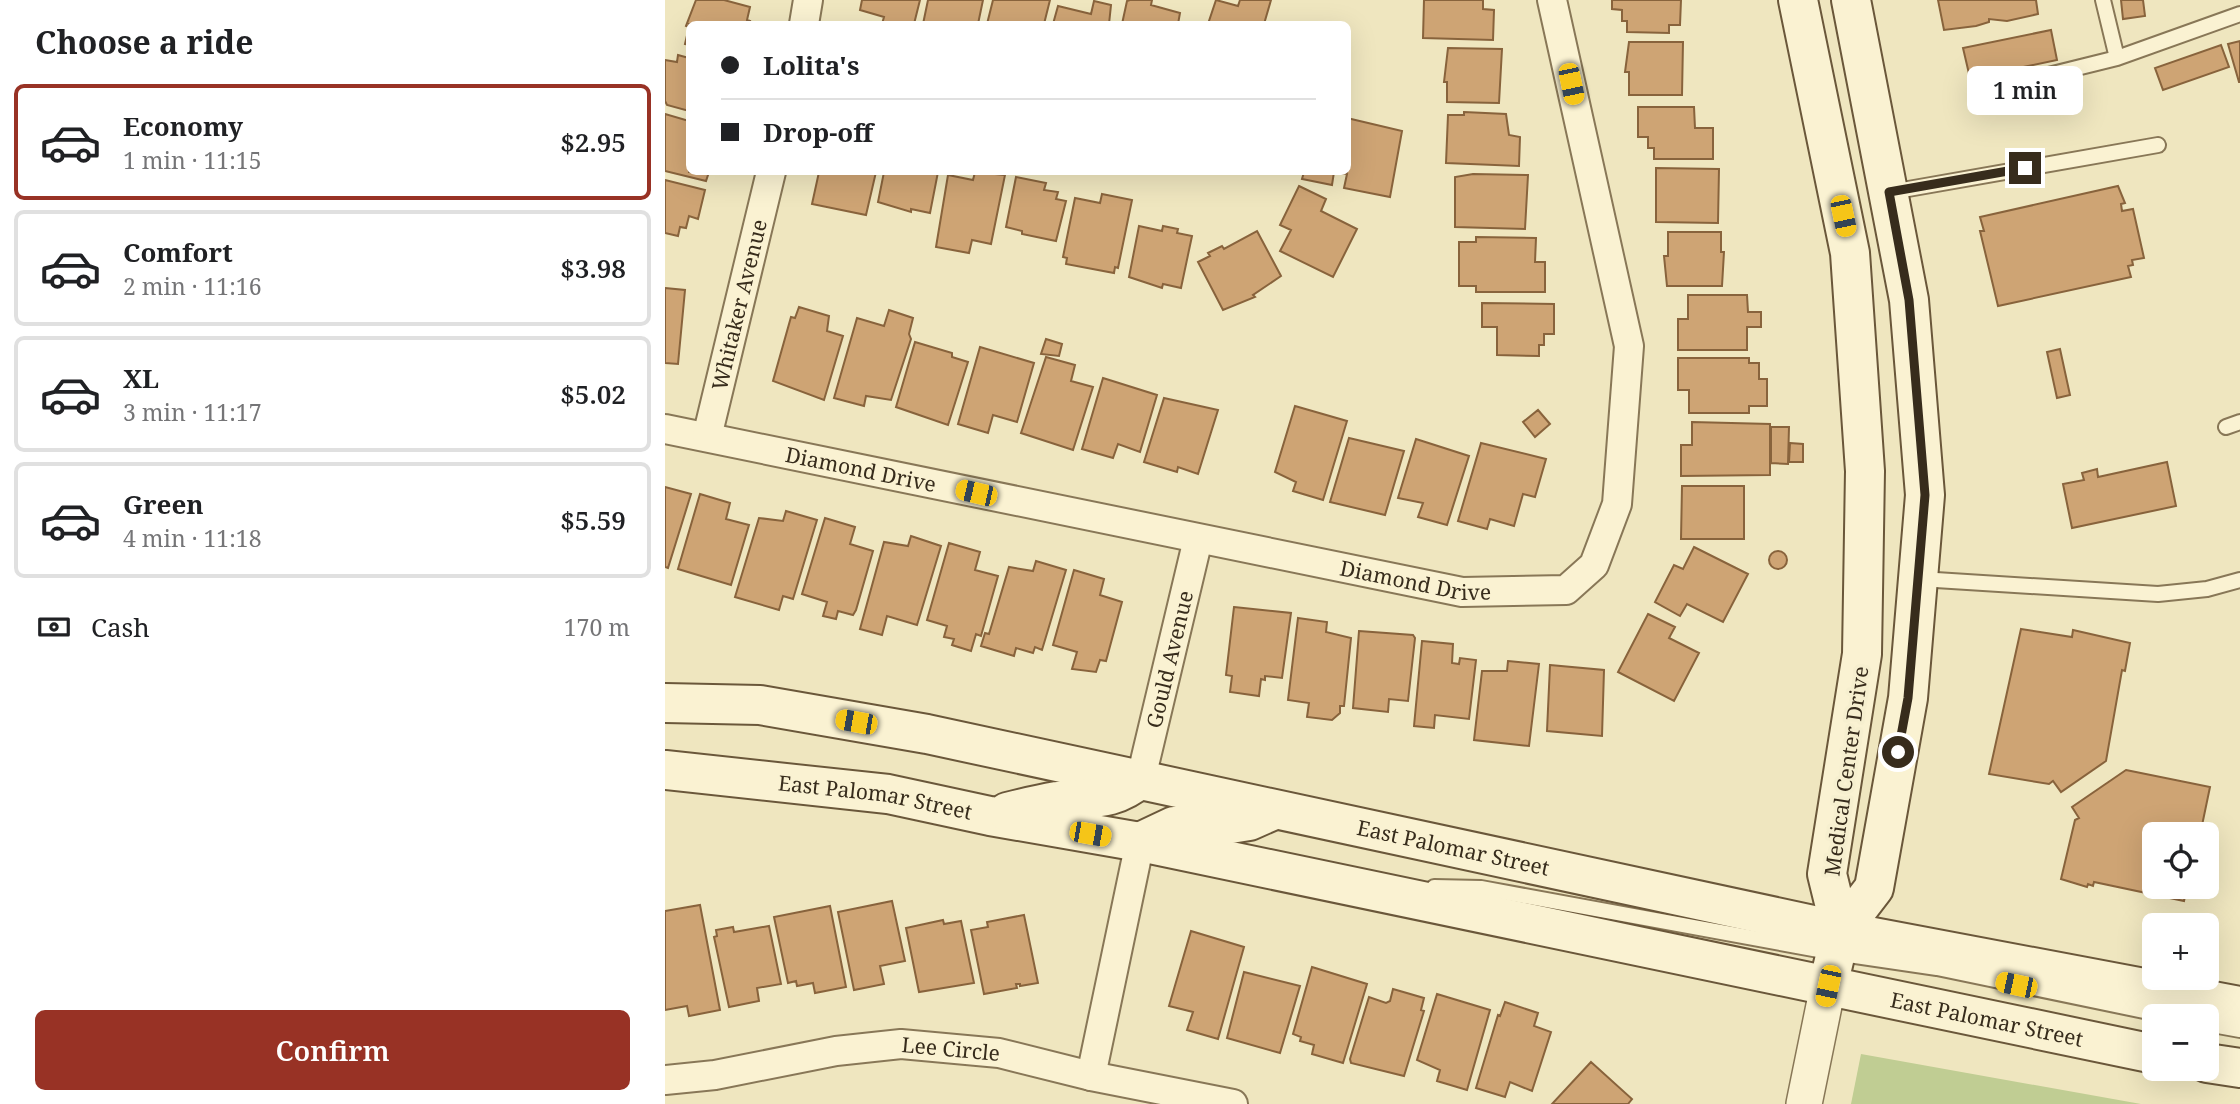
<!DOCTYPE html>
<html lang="en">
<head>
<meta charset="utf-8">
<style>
	:root { --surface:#fff; --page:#f6f6f6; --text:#202124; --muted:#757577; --line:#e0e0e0; --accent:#983225 }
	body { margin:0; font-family:"Noto Serif",serif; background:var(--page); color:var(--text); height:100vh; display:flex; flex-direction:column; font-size:26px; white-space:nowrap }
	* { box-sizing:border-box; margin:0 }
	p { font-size:23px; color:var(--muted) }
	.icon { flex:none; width:38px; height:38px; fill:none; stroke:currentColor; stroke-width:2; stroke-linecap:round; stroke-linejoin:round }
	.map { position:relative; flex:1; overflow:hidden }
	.panel { display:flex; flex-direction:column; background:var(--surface); width:665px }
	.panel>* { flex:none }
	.hud { position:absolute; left:21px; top:21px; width:665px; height:154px; border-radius:10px; box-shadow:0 7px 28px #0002; display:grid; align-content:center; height:154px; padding:0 35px; background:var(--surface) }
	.buttons { position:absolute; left:1477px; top:822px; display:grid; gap:14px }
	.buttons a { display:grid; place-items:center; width:77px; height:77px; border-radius:10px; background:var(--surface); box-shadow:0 7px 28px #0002; font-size:35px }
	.end { position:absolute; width:32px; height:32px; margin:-16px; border:9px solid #372c1c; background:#fff; box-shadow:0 0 0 4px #fff }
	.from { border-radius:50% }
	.bubble { position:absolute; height:49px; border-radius:10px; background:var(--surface); box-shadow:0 7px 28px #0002; font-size:23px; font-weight:600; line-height:49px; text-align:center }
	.car { position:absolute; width:21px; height:42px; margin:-21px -10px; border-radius:9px; box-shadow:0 0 5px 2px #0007; background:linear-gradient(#f5c518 24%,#345 0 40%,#f5c518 0 76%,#345 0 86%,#f5c518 0) }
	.hud b { display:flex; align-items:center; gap:24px; height:66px; font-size:26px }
	.hud b+b { border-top:2px solid var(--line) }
	.hud i { width:18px; height:18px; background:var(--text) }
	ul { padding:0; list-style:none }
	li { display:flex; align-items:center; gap:21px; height:116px; margin:0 14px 10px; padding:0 21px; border:4px solid var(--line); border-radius:10px }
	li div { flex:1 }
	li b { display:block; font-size:26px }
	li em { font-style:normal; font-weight:600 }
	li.selected { border-color:var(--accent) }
	li>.icon { width:63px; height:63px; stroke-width:1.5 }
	h2 { padding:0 35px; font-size:32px; line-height:84px }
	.pay { display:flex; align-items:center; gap:18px; height:77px; padding:0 35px; font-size:26px }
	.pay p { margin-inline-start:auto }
	.button { display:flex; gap:14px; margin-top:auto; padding:14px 35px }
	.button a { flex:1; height:80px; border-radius:10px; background:var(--accent); color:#fff; font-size:28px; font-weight:600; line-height:80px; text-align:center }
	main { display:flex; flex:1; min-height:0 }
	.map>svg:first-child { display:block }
	.green { fill:#c0cd93 }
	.building { fill:#cea474; stroke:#88633c; stroke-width:2 }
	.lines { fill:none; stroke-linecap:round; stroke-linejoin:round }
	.service-casing { stroke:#887757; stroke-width:18 }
	.minor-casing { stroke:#887757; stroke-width:32 }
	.tertiary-casing { stroke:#887757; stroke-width:38 }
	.secondary-casing { stroke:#6a573a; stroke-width:42 }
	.service { stroke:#faf2d2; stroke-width:14 }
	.minor { stroke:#faf2d2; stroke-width:28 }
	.tertiary { stroke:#faf2d2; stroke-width:35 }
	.secondary { stroke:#faf2d2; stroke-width:38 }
	.route { stroke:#372c1c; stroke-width:9 }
	.labels { text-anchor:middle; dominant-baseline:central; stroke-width:7; stroke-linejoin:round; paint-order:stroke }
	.street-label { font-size:21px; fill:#372c1c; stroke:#f6efcf }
</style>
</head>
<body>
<main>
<section class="panel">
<h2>Choose a ride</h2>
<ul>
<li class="selected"><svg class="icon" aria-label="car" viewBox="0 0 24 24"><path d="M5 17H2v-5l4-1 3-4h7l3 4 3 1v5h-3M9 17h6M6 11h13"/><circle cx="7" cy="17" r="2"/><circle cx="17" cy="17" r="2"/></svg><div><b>Economy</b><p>1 min · 11:15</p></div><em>$2.95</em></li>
<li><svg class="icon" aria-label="car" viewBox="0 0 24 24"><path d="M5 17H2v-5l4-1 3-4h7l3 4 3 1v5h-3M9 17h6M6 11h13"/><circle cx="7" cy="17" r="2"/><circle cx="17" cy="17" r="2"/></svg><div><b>Comfort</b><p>2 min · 11:16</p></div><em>$3.98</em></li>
<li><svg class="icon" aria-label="car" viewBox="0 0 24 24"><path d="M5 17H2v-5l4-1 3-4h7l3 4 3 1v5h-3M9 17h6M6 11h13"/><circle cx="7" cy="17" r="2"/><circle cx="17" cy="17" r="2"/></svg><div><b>XL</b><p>3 min · 11:17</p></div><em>$5.02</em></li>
<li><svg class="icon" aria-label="car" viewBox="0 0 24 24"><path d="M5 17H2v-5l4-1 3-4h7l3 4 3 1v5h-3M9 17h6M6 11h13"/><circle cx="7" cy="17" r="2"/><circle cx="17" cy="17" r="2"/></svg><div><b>Green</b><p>4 min · 11:18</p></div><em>$5.59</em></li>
</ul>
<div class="pay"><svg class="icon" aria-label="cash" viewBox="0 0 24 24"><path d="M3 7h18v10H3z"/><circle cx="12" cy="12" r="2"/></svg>Cash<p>170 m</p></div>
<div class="button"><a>Confirm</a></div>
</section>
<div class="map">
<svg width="1575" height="1104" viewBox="0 0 1575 1104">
	<rect width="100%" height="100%" fill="#efe6bf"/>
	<path class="green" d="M1196,1054L1476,1104H1186Z"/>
	<path class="building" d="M31,0H59L85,7L82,20L85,21L84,24H24V45L20,44L24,27L21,26Z
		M197,0H255L249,24H217L219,17L195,10Z
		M263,0H318L313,24H258Z
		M328,0H385L379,24H322Z
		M465,0H487L486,5L515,13L513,24H457L462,1Z
		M551,0L573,6L575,0H606L599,24H543Z
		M759,0H818V9L829,10L828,40L758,38Z
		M947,0H1016L1015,25H1004V33L962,32V21H957V10L947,9Z
		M1273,0H1371L1373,14L1342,21L1324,19V22L1311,26L1279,30Z
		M1456,0H1478L1480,16L1458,19Z
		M429,1L446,5L444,24H388L393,6L426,14Z
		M1386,30L1392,60L1305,78L1298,48Z
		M1575,41V82H1574L1563,44Z
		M964,42H1018L1017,95H964V72H960Z
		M1556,45L1564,67L1498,90L1490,68Z
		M783,48L837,49L834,103L782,102V82H779Z
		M13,55L24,58V111L2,105L0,101V60L12,62Z
		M973,107H1029L1030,128H1048V159H989V148H983V137H973Z
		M799,112L841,114L844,135L855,137L854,166L781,163L783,115H799Z
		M0,114L24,121V172H44L41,181L0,171Z
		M682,118L737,131L725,197L679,188L682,174L669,172L667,185L637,179L639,172H682Z
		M991,168L1054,169L1053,223L991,222Z
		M154,172H211L201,215L147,204Z
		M219,172H273L265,213L246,209V212L213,202Z
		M310,172L340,175L326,244L307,240L304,253L271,247L283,175L308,180Z
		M808,174L863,175L860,229L790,227V177Z
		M351,177L381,183L379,190L393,192L391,199L401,201L391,241L357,234V231L341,227Z
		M0,180L40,190L33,219L24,216L21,228L15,227L13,236L0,233Z
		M634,186L661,199L656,211L692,229L668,277L615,251L626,230L615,225Z
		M1453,186L1460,203L1456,204L1457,211L1468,209L1479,258L1467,260L1468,265L1463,266L1466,277L1333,306L1315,231H1319L1315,217Z
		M437,194L467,200L453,268L450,267L449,273L401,264L402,258L398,257L410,198L435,203Z
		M474,226L497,231L498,226L513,229L512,233L527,236L516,288L498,284L497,288L464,277Z
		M592,231L616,276L588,295L590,297L558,310L533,262L545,256L543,253L557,246L559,249Z
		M1003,232H1056V252H1059L1057,286H1002L999,256H1003Z
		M811,237L871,238L870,262H880V292H811V286H794V242H811Z
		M0,288L20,290L13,364L0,363Z
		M1023,295H1082L1083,312H1096V327H1082V350H1013V319H1023Z
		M817,303L889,304V334H879V345H874V356L832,355V327H817Z
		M134,307L164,316L162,331L178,336L159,400L108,381L126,317L130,318Z
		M224,310L248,318L244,334L246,339L226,400L201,396L199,406L169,398L192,318L219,326Z
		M381,339L397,344L394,356L376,354Z
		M250,342L287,353V357L303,362L283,425L231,407Z
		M315,347L369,363L352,422L328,415L323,433L293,424Z
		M1395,349L1405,395L1392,398L1382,352Z
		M381,357L410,365L406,381L428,387L408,450L356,433Z
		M1013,358H1084V363H1094V379H1102V406H1084V413H1024V390H1013Z
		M438,378L492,395L475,452L453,444L448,458L417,449Z
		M499,398L553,410L533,474L513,467L512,472L479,462Z
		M630,406L682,421L658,500L628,491L631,482L610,472Z
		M873,410L885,424L870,437L858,422Z
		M1027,422L1105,424V475L1016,476V445H1027Z
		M1106,427H1124L1123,464L1106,463Z
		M684,438L739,451L720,515L665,502Z
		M751,439L804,456L782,525L753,517L758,503L733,498Z
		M816,443L881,459L870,497L858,494L849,526L825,519L822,529L793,521Z
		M1125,443L1138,444V462H1124Z
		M1502,462L1511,506L1407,528L1398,484L1419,480L1417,473L1432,469L1433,477Z
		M1017,486H1079V539H1016Z
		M0,487L26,494L3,568L0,567Z
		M35,494L65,503L61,519L84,525L66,585L13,569Z
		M121,511L152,520L128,599L118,596L114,610L70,597L94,518L118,521Z
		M160,518L190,527L185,544L208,551L191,610L188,615L173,611L171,619L158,616L162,602L137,594Z
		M246,536L276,546L252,625L222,616L217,635L195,629L219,542L243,546Z
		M284,543L315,552L310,570L333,576L316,636L311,634L306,651L287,645L289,639L279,637L282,626L262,620Z
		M1029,547L1083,574L1058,622L1022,604L1015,616L990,602L1009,565L1018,569Z
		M1104 560a9 9 0 1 1 18 0a9 9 0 1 1-18 0Z
		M371,561L401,570L377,650L370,647L368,653L351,648L349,656L316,646L320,633L324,634L344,567L368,571Z
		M409,570L439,579L435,595L457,602L441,661L435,660L431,672L407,669L412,652L388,645Z
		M569,607L626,613L617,678L600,676V680L596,679L594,696L565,692L567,676L561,675Z
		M983,614L1010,627L1004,638L1034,653L1009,701L953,672Z
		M633,618L662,622L661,632L686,638L679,706H675V713L667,720L642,717L644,703L623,700Z
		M1356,629L1407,637L1408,630L1465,643L1460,671L1457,670L1441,761L1396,792L1388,781L1384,784L1324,774Z
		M694,631L748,635L750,638L743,701L724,699L723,712L688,708Z
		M757,641L788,644L787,663L794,664L795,658L811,660L804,719L770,715L769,728L749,726Z
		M843,661L874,664L864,746L809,740L817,671H842Z
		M885,665L939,670L937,736L882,731Z
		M1461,770L1545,787L1535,835H1489V887H1522L1519,901L1429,882L1428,886L1423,884L1422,887L1396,879L1410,820L1414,818L1407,807Z
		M227,901L240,961L215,966L219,984L189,990L173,912Z
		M35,905L55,1010L24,1016L22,1006L0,1010V911Z
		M165,906L181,987L150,993L148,983L132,986L131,981L123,983L109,917Z
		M359,915L373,983L355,986V984H351L352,988L319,994L306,930L323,927L322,922Z
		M278,920L279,924L296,921L309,983L254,992L241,928Z
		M104,926L116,984L92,988L94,1001L64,1007L49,937L52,936L51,930L68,927L69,932Z
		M526,931L579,947L553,1039L522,1030L528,1012L504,1006Z
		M647,967L702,984L678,1063L647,1054L649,1045L635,1041L636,1037L628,1034Z
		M579,972L635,986L615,1053L562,1038Z
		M728,989L759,998L756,1010L759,1011L739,1076L686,1063L685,1059L704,997L721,1003L725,1001Z
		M772,994L825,1010L802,1090L772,1081L775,1070L752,1060Z
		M840,1002L873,1013L869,1026L886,1032L867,1091L845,1082L840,1097L811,1088L833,1015L835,1016Z
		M926,1062L967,1099L963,1104H887Z"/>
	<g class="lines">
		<g class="service-casing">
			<path id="service" d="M1438,0L1452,58
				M1315,92L1452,58L1575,14
				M1226,192L1493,145
				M1561,427L1575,422
				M1255,579L1493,594L1542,589L1575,580
				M769,887L816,888L1170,953L1272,968L1508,1017
				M1542,1024L1575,1030"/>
		</g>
		<g class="minor-casing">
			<g id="minor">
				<path d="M139,24L143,0"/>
				<path id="s1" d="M0,429L797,592L901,590L929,565L952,504L964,346L887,0"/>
				<path id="s2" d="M42,437L106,172"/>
				<path id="s3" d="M476,778L533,539"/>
				<path d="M426,1076L475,842"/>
				<path id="s4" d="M0,1080L50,1075L171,1051L236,1044L334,1053L426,1076L568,1104"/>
			</g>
		</g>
		<g class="tertiary-casing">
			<path id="tertiary" d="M1139,1104L1163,986"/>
		</g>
		<g class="secondary-casing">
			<g id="secondary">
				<path d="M1133,0L1185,253L1200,471L1197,654L1162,874L1176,931"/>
				<path id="s5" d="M0,703L95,705L262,734L1176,931L1575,1006"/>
				<path id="s6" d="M0,770L223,794L325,816L475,842L1489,1054"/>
				<path d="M342,812C358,808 375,804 392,801C426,797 448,802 476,778"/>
				<path d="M475,842L509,826L559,825L584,821L609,810"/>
				<path d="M1163,986L1176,931L1209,888L1243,698L1260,495L1244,300L1186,0"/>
				<path d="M1542,1063L1575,1068"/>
			</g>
		</g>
		<use href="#service" class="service"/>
		<use href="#minor" class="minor"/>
		<use href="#tertiary" class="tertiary"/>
		<use href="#secondary" class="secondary"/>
	</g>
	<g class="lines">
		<path class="route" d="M1233,752L1243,698L1260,495L1244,300L1224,192L1360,168"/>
	</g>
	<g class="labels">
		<g class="street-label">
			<text stroke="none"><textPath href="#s2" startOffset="136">Whitaker Avenue</textPath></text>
			<text stroke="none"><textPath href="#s1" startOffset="200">Diamond Drive</textPath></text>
			<text stroke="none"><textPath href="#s1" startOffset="766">Diamond Drive</textPath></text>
			<text stroke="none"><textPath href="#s3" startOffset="122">Gould Avenue</textPath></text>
			<text transform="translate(1181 771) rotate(-82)">Medical Center Drive</text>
			<text stroke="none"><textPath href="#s6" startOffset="212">East Palomar Street</textPath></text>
			<text stroke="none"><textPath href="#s5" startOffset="803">East Palomar Street</textPath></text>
			<text stroke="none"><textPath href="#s6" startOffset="1346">East Palomar Street</textPath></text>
			<text stroke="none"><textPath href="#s4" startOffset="289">Lee Circle</textPath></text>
		</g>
	</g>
</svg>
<div class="buttons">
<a><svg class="icon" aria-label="locate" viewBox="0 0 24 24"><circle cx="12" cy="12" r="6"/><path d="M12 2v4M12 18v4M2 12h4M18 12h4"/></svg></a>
<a>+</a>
<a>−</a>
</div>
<i class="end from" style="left:1233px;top:752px"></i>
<i class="end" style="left:1360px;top:168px"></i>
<div class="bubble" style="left:1302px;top:66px;width:116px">1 min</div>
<i class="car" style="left:906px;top:84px;rotate:168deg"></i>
<i class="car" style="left:1178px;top:216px;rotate:168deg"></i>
<i class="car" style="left:311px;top:493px;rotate:283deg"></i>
<i class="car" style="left:191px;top:722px;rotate:280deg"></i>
<i class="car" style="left:425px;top:834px;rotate:100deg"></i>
<i class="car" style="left:1351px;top:985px;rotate:282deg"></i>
<i class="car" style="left:1163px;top:986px;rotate:192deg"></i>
<div class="hud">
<b><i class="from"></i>Lolita's</b>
<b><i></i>Drop-off</b>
</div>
</div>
</main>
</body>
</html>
